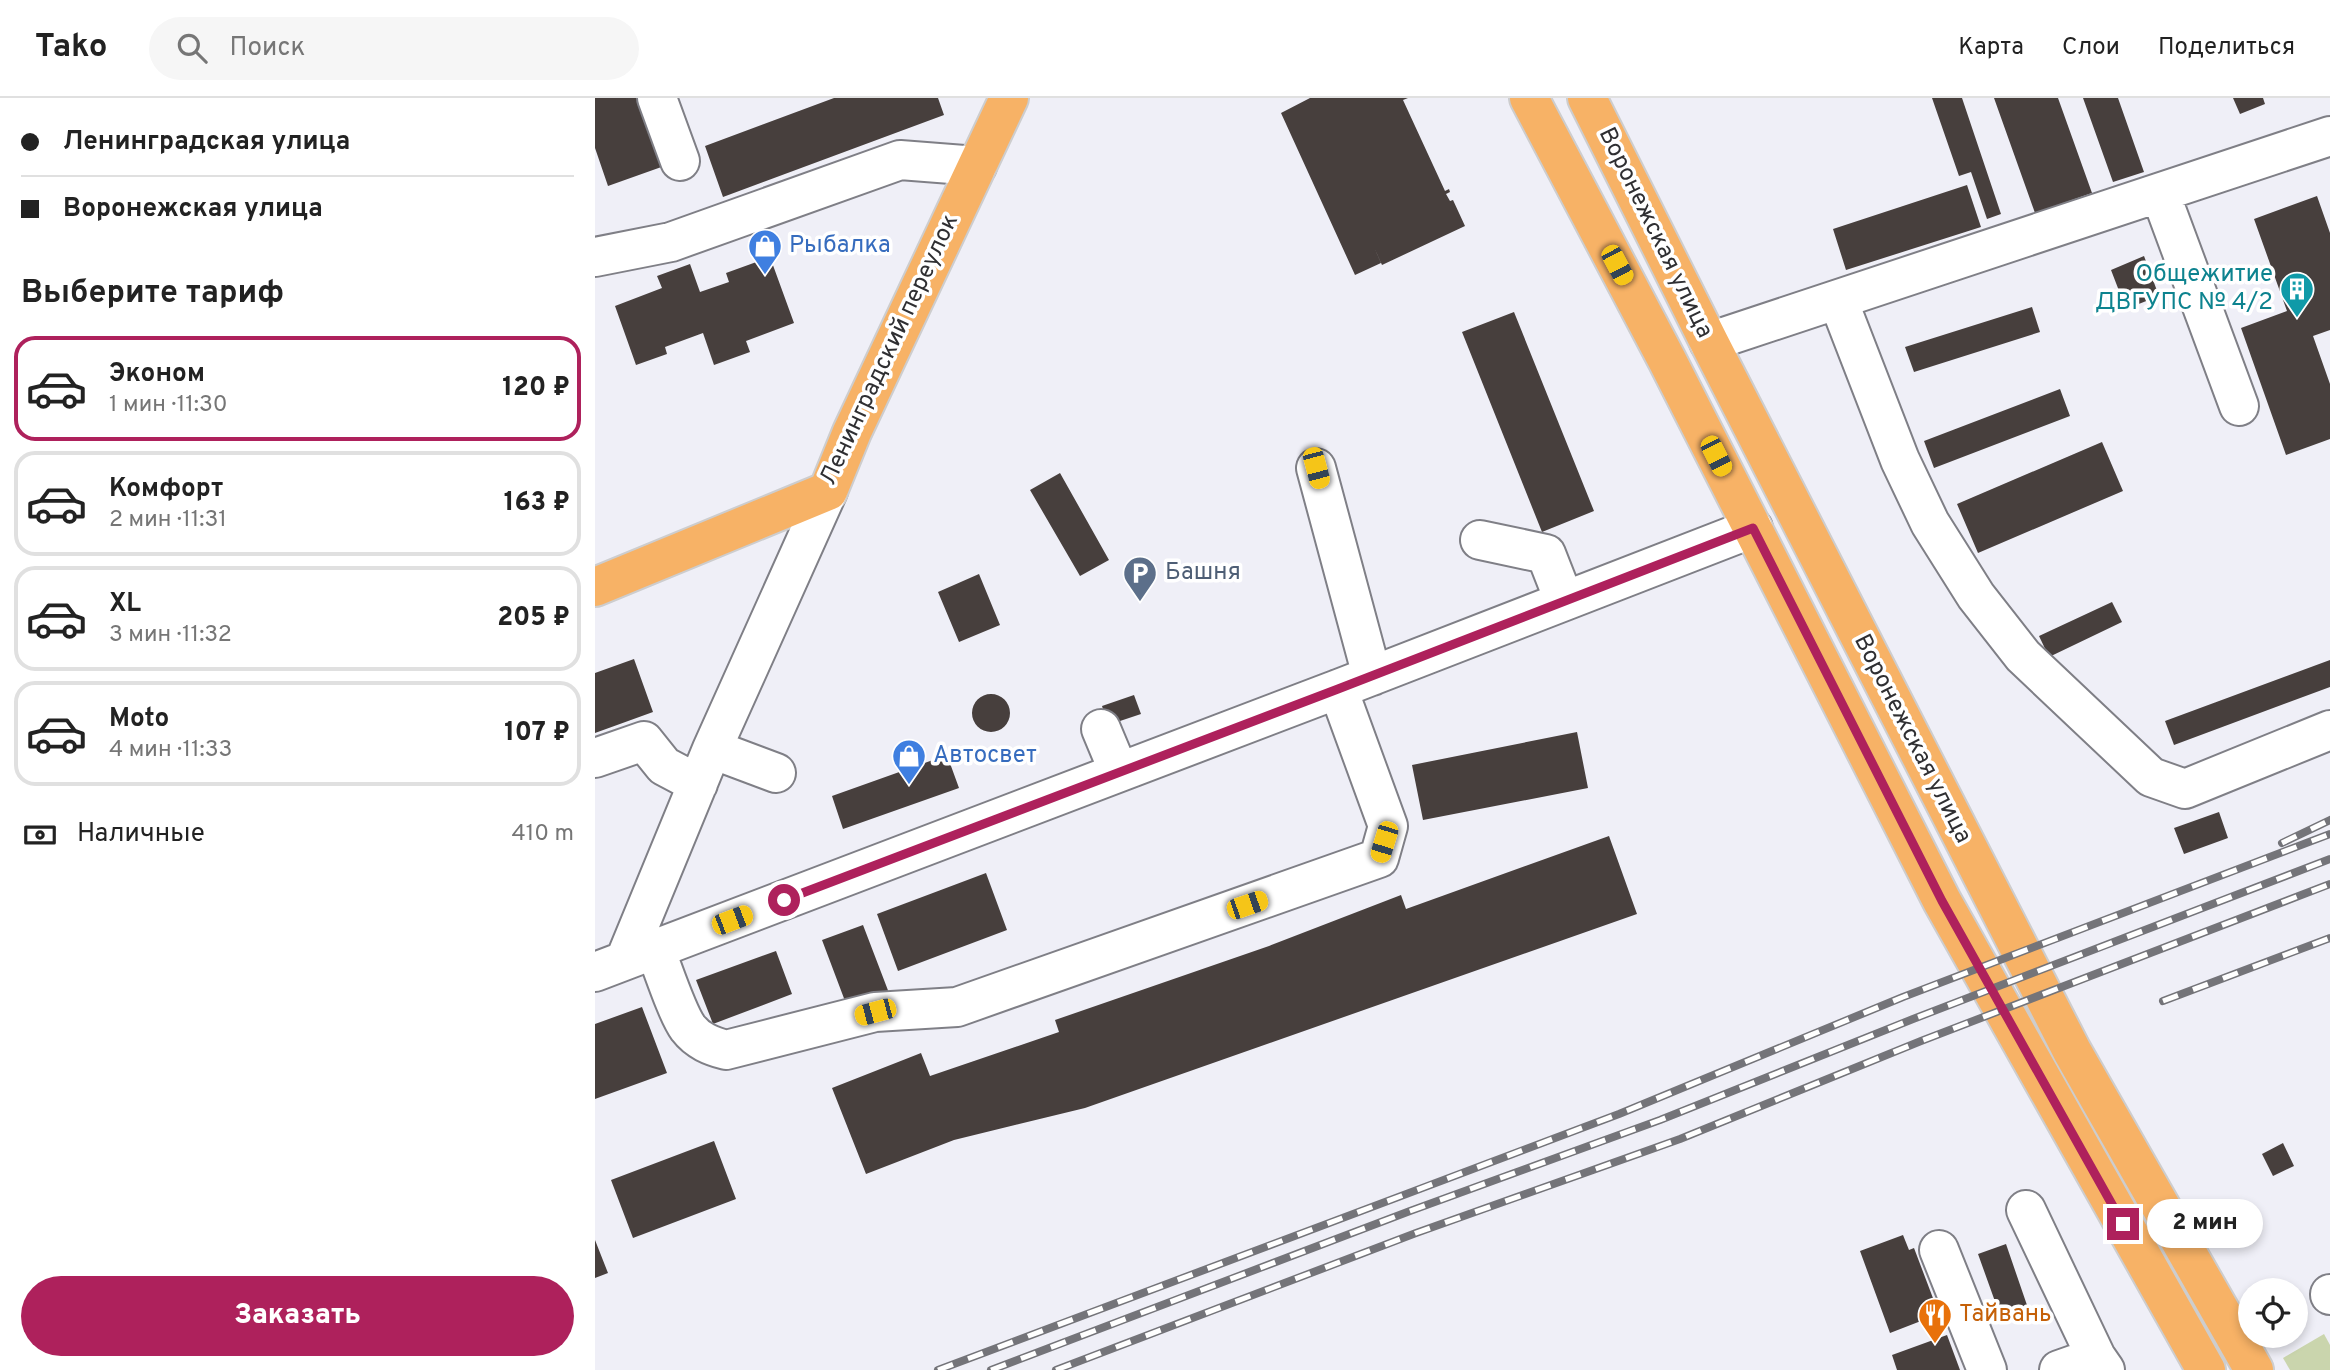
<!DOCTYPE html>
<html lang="ru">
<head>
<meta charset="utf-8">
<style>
	:root { --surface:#fff; --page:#f6f6f6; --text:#222; --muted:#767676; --line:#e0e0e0; --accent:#ae215c }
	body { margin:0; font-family:Overpass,sans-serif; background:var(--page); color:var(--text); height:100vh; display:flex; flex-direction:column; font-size:26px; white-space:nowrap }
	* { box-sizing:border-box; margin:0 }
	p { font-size:23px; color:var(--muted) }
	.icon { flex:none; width:38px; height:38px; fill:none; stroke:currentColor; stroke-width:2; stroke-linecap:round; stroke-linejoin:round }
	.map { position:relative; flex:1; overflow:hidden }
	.sheet { display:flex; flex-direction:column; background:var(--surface); width:595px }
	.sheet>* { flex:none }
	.guide { display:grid; align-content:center; height:154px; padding:0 21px; background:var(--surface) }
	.buttons { position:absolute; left:1643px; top:1180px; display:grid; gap:14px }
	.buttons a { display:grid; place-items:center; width:70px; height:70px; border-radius:50%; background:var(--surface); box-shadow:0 4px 10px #0003; font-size:35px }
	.end { position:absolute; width:32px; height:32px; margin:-16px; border:9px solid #ae215c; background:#fff; box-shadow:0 0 0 4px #fff }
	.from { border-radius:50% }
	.bubble { position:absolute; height:49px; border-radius:24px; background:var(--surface); box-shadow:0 4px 10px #0003; font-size:23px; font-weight:800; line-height:49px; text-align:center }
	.car { position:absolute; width:21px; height:42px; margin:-21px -10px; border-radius:9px; box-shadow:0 0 5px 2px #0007; background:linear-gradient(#f5c518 24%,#345 0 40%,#f5c518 0 76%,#345 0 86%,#f5c518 0) }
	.guide b { display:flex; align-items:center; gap:24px; height:66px; font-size:26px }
	.guide b+b { border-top:2px solid var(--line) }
	.guide i { width:18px; height:18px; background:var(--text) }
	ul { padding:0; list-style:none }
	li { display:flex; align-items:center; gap:21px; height:105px; margin:0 14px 10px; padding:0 7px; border:4px solid var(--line); border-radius:21px }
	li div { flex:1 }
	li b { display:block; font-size:26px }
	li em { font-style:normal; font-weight:800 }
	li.on { border-color:var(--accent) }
	li>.icon { width:63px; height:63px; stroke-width:1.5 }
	h2 { padding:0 21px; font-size:32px; line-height:84px }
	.pay { display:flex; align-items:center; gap:18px; height:77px; padding:0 21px; font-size:26px }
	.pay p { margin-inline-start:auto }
	.primary-button { display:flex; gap:14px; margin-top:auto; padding:14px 21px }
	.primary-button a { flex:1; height:80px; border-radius:42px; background:var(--accent); color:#fff; font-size:28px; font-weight:800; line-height:80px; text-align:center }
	header { display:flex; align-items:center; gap:42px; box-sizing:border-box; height:98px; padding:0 35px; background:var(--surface); border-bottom:2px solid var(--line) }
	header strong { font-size:33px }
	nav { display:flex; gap:38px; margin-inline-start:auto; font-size:24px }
	.search { width:490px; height:63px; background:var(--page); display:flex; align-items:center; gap:18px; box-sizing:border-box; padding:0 24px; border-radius:38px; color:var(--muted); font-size:26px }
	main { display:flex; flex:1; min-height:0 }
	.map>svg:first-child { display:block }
	.green { fill:#cad5ad }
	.building { fill:#473f3d }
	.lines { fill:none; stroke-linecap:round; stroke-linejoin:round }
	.minor-casing { stroke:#7f7f86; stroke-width:42 }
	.major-casing { stroke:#cdcdce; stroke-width:42 }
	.minor { stroke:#fff; stroke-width:38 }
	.major { stroke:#f7b266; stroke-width:38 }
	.rail-casing { stroke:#747479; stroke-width:8 }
	.rail { stroke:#fff; stroke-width:5; stroke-dasharray:16; stroke-linecap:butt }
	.route { stroke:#ae215c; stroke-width:9 }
	.labels { text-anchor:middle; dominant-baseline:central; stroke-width:7; stroke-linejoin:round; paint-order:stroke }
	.street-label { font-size:24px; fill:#2f2f32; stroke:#fff }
	.shop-label { font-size:24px; fill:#366cbe; stroke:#fff; text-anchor:start }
	.culture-label { font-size:24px; fill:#0d838f; stroke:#fff; text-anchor:end }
	.service-label { font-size:24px; fill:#4e5e75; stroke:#fff; text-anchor:start }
	.food-label { font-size:24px; fill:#c56008; stroke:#fff; text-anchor:start }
</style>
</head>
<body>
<header>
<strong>Tako</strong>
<div class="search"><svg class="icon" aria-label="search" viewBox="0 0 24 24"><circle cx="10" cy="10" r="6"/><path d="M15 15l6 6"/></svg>Поиск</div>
<nav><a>Карта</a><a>Слои</a><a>Поделиться</a></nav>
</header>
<main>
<section class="sheet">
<div class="guide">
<b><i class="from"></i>Ленинградская улица</b>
<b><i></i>Воронежская улица</b>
</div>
<h2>Выберите тариф</h2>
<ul>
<li class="on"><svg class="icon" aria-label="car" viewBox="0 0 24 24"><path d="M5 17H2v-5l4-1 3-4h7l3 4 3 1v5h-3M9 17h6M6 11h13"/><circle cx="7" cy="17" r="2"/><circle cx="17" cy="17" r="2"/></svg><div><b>Эконом</b><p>1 мин · 11:30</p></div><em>120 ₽</em></li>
<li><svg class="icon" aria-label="car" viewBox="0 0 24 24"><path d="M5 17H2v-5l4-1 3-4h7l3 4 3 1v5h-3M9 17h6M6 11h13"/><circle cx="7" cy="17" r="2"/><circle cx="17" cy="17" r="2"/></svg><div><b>Комфорт</b><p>2 мин · 11:31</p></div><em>163 ₽</em></li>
<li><svg class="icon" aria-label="car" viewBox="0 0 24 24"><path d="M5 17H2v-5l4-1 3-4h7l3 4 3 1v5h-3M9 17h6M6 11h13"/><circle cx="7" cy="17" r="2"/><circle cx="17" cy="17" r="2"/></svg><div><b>XL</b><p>3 мин · 11:32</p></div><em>205 ₽</em></li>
<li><svg class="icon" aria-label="car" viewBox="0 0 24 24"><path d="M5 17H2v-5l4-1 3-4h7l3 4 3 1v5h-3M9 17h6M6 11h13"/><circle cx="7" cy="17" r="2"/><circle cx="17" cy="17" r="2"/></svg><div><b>Moto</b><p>4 мин · 11:33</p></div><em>107 ₽</em></li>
</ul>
<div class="pay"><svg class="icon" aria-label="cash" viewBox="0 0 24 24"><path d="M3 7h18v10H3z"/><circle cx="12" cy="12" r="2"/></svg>Наличные<p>410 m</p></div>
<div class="primary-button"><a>Заказать</a></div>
</section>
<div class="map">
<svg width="1735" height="1272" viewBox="0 0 1735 1272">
	<rect width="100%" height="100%" fill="#efeff7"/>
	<path class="green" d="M1729,1236L1735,1247V1272H1695L1688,1260Z"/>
	<path class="building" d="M0,0H49L72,67L13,88L0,50Z
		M239,0H343L349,17L128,99L110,48Z
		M715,0H813L808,2L850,93L854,91L855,94L851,96L855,103L858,102L870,128L787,167L778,147L786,165L760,177L686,15Z
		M1337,0H1367L1406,116L1392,121L1376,74L1364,78Z
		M1399,0H1463L1497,95L1440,115Z
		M1488,0H1523L1549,74L1518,84Z
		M1638,0H1668L1670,6L1645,16Z
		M1372,87L1386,129L1251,172L1238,131Z
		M1722,98L1735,135V232L1718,238L1735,286V341L1691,357L1646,230L1692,213L1659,121Z
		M1549,158L1564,198L1531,211L1516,172Z
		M175,159L199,225L151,243L155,254L119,267L108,235L70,249L72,256L41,267L20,208L67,190L62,178L95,166L105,194L134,184L131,175Z
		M1437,209L1445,234L1319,274L1310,249Z
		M919,214L999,413L947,434L867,234Z
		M1465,291L1475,318L1339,370L1329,343Z
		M1507,344L1528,393L1383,455L1362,406Z
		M465,375L514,462L485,478L435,392Z
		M384,476L405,527L364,544L343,494Z
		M1517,504L1527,524L1454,559L1444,538Z
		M39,561L58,614L0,635V575Z
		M1735,562V589L1579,647L1570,623Z
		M377 615a19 19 0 1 1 38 0a19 19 0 1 1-38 0Z
		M539,597L546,616L513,627L507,608Z
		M982,634L993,690L828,722L817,667Z
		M352,657L364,690L248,731L237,698Z
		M1624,714L1633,740L1589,756L1579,730Z
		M1014,738L1042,816L490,1010L359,1042L271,1076L237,990L326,955L335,978L464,934L460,922L674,848L806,797L811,811Z
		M391,775L412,832L303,873L282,816Z
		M268,827L294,895L253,911L227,842Z
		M181,853L197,896L118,926L101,882Z
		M47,909L72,975L0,1001V926Z
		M119,1043L141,1101L38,1140L16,1082Z
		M1688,1045L1699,1068L1678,1078L1667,1056Z
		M1308,1137L1314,1152L1319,1150L1344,1216L1295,1235L1265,1153Z
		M0,1142L13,1175L0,1180Z
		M1411,1146L1434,1213L1407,1223L1383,1156Z
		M1352,1237L1365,1272H1302L1297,1257Z"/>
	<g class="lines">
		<g class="minor-casing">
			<path id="minor" d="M62,0L85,63
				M1565,95L1644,308
				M0,159L76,144L305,62L382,68
				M1243,202L1305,362L1335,425L1381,498L1428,558L1556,679L1590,691L1735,632
				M1114,244L1735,38
				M721,370L777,578
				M885,442L951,456L969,502
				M506,631L524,674
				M117,651L181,675
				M0,660L49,643L69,668L103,686
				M60,851C68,871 82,915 93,930C103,943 116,948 131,952L280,914L362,909L784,760L793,728L743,591
				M30,862L117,651L233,393
				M0,874L743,591L1158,430
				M1431,1112L1501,1259L1510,1272
				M1344,1152L1392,1272
				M1735,1196V1197
				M1464,1272L1501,1259"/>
		</g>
		<g class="major-casing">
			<path id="major" d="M934,0L1072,262L1347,803L1611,1272
				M992,0L1114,244L1477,953L1659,1272
				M0,489L233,393L257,334L414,0"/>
		</g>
		<use href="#minor" class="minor"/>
		<use href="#major" class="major"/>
		<g class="rail-casing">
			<path id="rail" d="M1687,745L1735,722
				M1568,903L1735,840
				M343,1272L1024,1016L1308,899L1735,736
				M396,1272L815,1113L1065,1022L1318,921L1735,761
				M461,1272L821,1135L1085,1041L1326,943L1735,786"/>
		</g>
		<use href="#rail" class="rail"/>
	</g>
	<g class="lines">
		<path class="route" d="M189,802L743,591L1158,430L1347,803L1528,1126"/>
	</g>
	<defs>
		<g id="shop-pin" transform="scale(1.75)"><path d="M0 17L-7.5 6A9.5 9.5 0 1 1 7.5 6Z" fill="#3f7fe0" stroke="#fff"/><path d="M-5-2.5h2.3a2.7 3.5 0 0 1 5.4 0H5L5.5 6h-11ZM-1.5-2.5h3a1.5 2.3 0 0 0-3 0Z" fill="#fff"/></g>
		<g id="building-pin" transform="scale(1.75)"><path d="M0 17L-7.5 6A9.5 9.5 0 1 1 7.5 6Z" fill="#0f9aa8" stroke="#fff"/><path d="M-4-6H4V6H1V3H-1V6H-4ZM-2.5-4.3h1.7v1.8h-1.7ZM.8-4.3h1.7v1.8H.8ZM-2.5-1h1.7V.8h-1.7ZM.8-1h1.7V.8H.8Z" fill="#fff"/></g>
		<g id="parking-pin" transform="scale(1.75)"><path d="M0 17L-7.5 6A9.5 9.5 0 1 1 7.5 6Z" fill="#5c6f8a" stroke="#fff"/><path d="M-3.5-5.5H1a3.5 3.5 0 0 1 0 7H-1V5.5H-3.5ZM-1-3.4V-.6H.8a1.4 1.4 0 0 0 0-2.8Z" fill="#fff"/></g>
		<g id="restaurant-pin" transform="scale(1.75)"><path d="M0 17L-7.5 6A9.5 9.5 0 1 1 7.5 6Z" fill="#e8710a" stroke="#fff"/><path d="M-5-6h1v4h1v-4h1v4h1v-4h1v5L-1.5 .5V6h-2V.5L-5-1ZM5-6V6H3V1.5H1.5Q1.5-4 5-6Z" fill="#fff"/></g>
	</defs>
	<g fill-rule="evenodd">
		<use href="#shop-pin" x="170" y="148"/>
		<use href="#building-pin" x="1702" y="191"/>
		<use href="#parking-pin" x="545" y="475"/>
		<use href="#shop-pin" x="314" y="658"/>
		<use href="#restaurant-pin" x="1340" y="1217"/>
	</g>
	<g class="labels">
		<g class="street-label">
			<text transform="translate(1060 135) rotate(64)">Воронежская улица</text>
			<text transform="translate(295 252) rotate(-65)">Ленинградский переулок</text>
			<text transform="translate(1317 641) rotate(63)">Воронежская улица</text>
		</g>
		<g class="shop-label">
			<text x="194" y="148">Рыбалка</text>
			<text x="338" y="658">Автосвет</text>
		</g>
		<g class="culture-label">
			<text x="1678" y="177">Общежитие<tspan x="1678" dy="28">ДВГУПС № 4/2</tspan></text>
		</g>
		<g class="service-label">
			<text x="570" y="475">Башня</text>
		</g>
		<g class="food-label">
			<text x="1364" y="1217">Тайвань</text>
		</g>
	</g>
</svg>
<div class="buttons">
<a><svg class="icon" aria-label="locate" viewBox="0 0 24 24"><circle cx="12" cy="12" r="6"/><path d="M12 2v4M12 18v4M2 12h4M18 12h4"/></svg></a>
</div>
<i class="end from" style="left:189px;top:802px"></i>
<i class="end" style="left:1528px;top:1126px"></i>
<div class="bubble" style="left:1552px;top:1101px;width:116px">2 мин</div>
<i class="car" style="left:1022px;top:167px;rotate:152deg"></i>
<i class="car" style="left:1121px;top:358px;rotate:153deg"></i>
<i class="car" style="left:721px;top:370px;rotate:165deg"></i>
<i class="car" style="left:789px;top:744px;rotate:197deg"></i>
<i class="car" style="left:652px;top:807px;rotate:71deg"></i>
<i class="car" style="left:137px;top:822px;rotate:69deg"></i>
<i class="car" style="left:280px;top:914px;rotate:255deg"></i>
</div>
</main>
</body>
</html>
